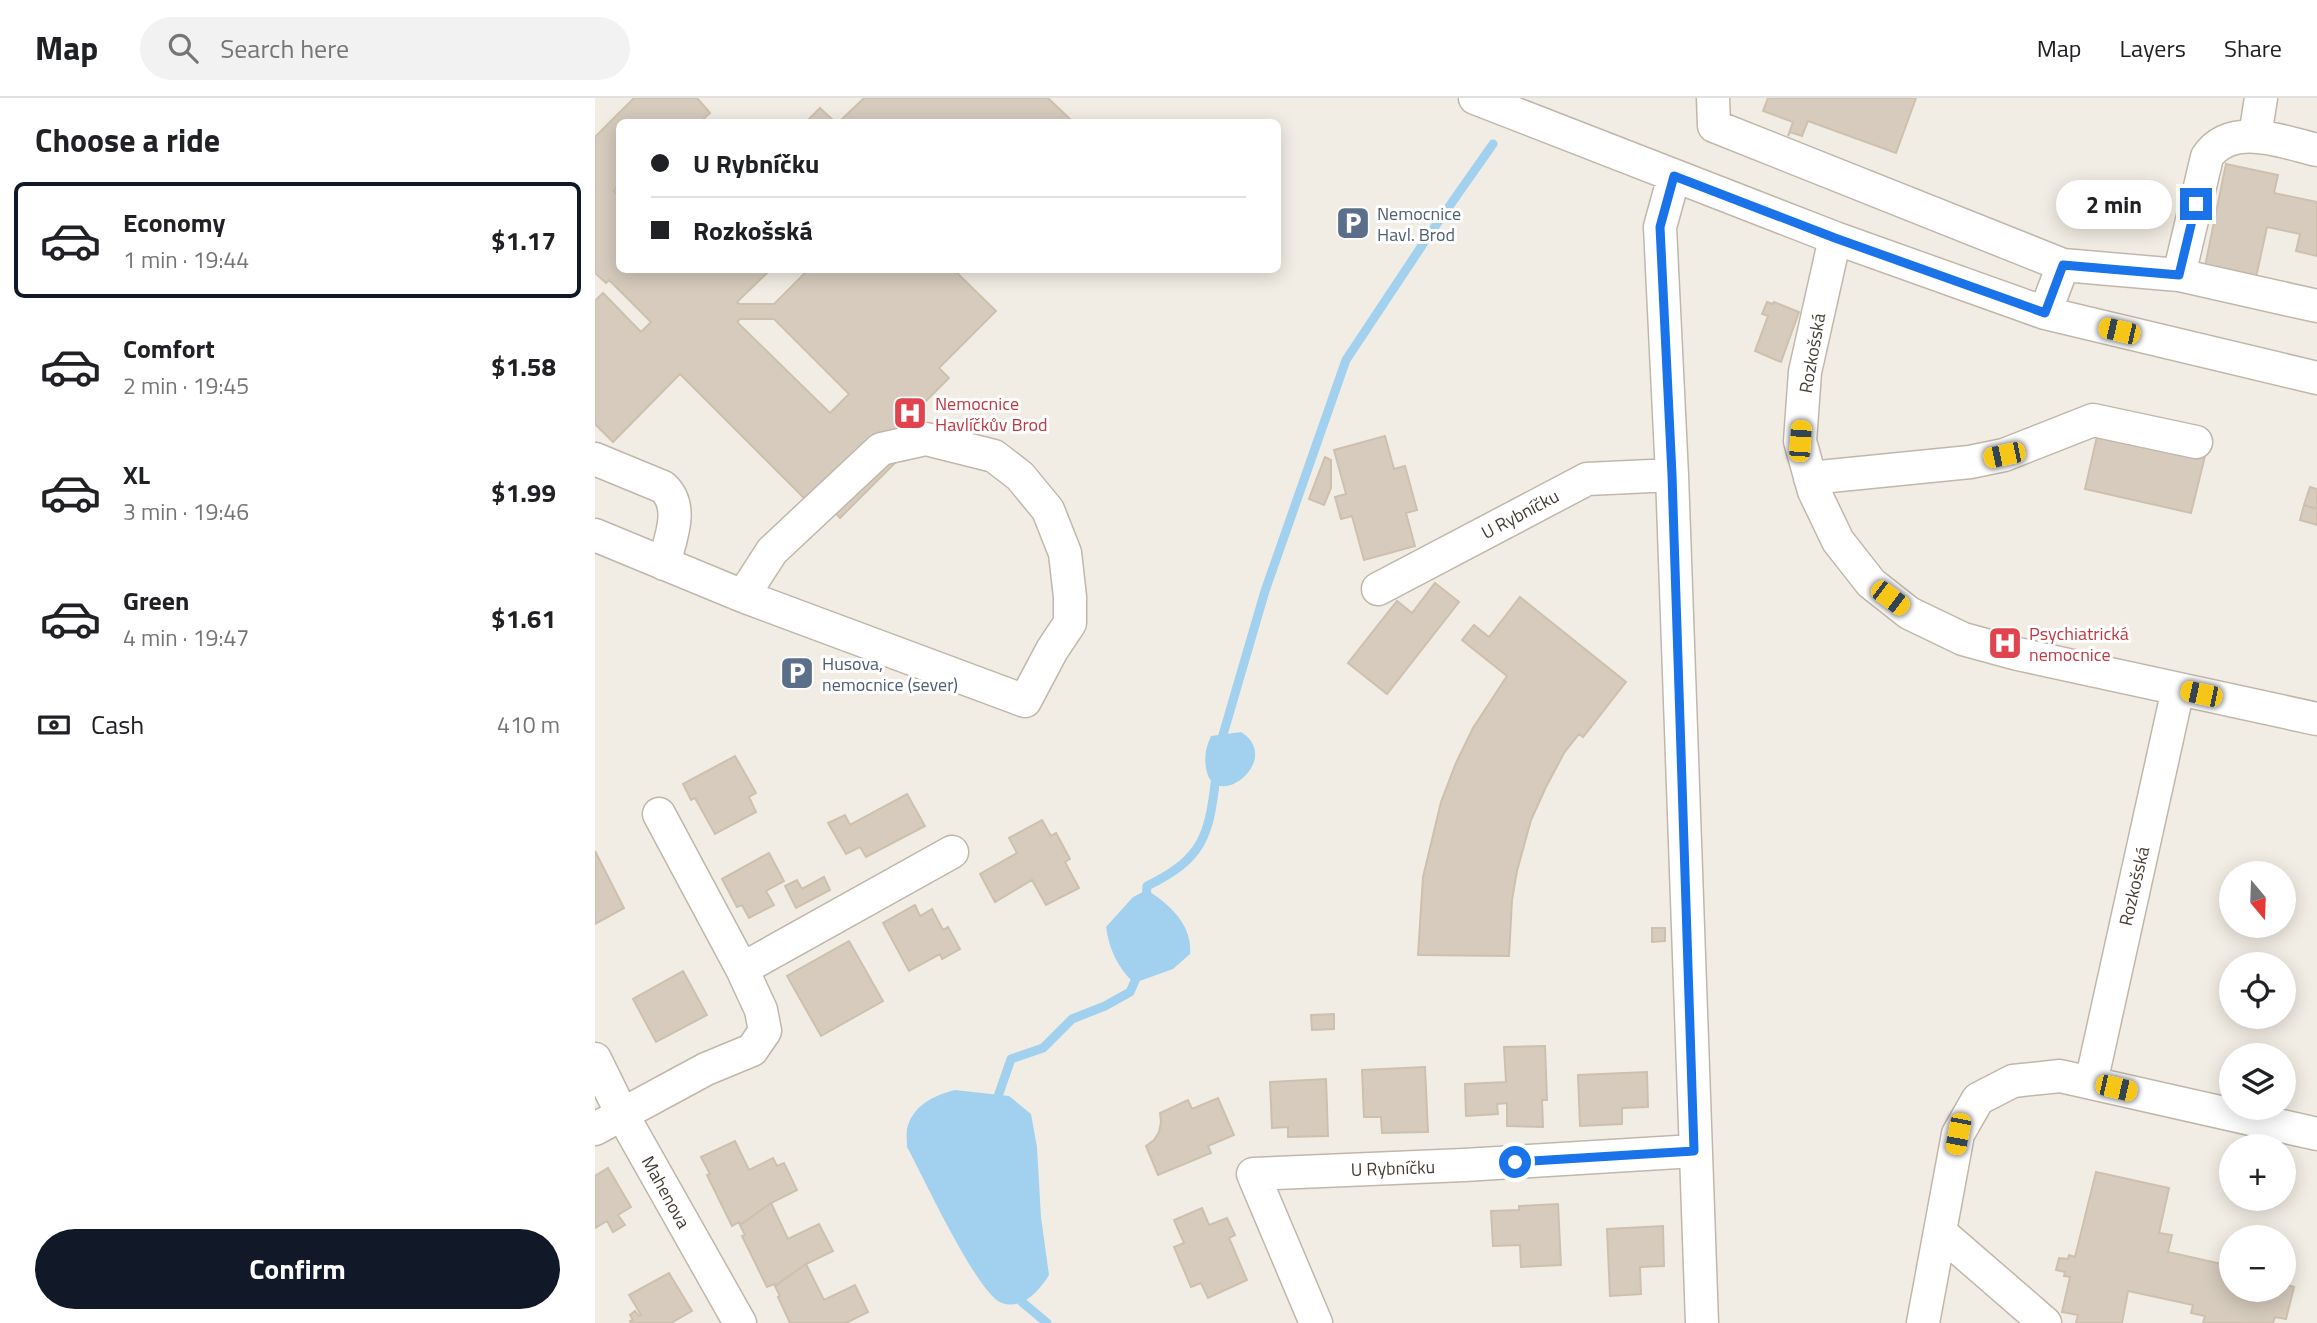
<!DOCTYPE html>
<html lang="en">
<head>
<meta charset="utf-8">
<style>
	:root { --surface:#fff; --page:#f2f2f2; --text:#202124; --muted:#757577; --line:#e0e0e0; --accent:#111827 }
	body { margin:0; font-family:"Titillium Web",sans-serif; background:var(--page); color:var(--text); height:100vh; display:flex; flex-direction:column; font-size:26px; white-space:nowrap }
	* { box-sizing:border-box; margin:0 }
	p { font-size:23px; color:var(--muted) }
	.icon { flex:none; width:38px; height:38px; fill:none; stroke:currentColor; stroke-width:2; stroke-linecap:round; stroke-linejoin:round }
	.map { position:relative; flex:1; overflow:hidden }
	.panel { display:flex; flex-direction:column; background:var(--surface); width:595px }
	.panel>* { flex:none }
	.top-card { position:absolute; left:21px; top:21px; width:665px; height:154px; border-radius:10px; box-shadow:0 4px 18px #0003; display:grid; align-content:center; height:154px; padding:0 35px; background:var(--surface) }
	.needle { width:46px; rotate:161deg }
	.controls { position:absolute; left:1624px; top:763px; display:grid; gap:14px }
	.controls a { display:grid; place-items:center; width:77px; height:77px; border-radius:50%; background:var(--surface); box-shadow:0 4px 18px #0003; font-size:35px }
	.end { position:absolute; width:32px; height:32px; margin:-16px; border:9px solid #1a73e8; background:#fff; box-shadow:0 0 0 4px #fff }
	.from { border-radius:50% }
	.bubble { position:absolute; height:49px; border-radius:24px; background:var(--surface); box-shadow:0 4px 18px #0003; font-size:23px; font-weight:700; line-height:49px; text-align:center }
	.car { position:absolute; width:21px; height:42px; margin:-21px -10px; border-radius:9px; box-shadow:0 0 5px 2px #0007; background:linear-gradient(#f5c518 24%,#345 0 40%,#f5c518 0 76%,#345 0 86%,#f5c518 0) }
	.top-card b { display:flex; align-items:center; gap:24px; height:66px; font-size:26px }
	.top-card b+b { border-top:2px solid var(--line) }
	.top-card i { width:18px; height:18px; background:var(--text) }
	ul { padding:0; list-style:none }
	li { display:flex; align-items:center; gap:21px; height:116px; margin:0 14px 10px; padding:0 21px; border:4px solid transparent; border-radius:10px }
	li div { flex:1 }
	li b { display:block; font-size:26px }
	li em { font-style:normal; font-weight:700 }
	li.selected { border-color:var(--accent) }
	li>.icon { width:63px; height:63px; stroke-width:1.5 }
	h2 { padding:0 35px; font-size:32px; line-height:84px }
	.pay { display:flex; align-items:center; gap:18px; height:77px; padding:0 35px; font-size:26px }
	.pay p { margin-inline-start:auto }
	.cta { display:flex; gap:14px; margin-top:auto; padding:14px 35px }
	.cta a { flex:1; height:80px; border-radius:42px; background:var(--accent); color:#fff; font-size:28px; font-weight:700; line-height:80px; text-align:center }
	header { display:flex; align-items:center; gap:42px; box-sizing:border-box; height:98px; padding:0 35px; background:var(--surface); border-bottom:2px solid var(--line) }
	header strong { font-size:33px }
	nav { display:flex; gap:38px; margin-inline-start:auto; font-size:24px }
	.search { width:490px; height:63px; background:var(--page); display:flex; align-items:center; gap:18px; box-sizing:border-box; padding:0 24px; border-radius:38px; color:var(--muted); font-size:26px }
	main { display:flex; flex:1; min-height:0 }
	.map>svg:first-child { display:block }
	.water { fill:#a1d1ee }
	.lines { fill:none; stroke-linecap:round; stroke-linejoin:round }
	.stream { stroke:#a1d1ee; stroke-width:9 }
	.building { fill:#d6cbbd; stroke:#cdc0ae; stroke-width:2; fill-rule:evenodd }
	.minor-casing { stroke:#c0b7aa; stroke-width:35 }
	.minor { stroke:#fff; stroke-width:32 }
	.route { stroke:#1a73e8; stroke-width:9 }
	.labels { text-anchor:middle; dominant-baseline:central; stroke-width:6; stroke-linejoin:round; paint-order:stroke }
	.service-label { font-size:18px; fill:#4e5e75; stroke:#fff; text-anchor:start }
	.street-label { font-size:18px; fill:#443d34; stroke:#fff }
	.health-label { font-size:18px; fill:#be3a42; stroke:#fff; text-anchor:start }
</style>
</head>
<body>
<header>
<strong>Map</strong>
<div class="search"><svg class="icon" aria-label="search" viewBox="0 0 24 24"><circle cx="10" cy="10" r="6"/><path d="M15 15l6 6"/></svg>Search here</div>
<nav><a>Map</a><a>Layers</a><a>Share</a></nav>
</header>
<main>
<section class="panel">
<h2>Choose a ride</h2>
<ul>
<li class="selected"><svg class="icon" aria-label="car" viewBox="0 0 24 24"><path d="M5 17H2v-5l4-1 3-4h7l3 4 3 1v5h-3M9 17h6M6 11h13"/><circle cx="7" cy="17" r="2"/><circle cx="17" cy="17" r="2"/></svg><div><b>Economy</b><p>1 min · 19:44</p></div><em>$1.17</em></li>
<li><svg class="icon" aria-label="car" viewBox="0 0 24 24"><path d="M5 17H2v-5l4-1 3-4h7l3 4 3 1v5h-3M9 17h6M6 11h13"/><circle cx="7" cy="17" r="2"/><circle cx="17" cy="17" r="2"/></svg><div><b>Comfort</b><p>2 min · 19:45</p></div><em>$1.58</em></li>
<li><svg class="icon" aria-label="car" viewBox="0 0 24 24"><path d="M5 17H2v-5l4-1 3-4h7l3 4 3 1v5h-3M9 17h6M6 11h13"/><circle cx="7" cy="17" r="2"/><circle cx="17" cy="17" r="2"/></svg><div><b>XL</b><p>3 min · 19:46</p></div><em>$1.99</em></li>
<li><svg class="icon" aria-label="car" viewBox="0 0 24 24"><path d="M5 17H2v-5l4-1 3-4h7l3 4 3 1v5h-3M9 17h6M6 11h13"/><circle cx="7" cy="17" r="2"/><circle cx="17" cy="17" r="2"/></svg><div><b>Green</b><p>4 min · 19:47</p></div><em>$1.61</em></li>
</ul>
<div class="pay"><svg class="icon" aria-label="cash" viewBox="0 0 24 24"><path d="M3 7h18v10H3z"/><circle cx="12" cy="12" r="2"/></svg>Cash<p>410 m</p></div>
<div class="cta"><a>Confirm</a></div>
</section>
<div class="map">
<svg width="1722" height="1225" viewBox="0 0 1722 1225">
	<rect width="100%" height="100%" fill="#f2ede4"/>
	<path class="water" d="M646,634C690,662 618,717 611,670C609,658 611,649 616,638Z
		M552,792C574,806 598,827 595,856L578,871L539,885C523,870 514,851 511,829L538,799Z
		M360,992L414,998L436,1016L442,1049L446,1119L454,1177C444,1193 428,1212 407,1205C383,1198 327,1076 312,1049C312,1044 311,1036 312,1031C317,1008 339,997 360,992Z"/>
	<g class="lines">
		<path class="stream" d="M625,647L670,493L751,262L834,137L898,46
			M551,802L552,788C609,760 614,738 621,678
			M400,1007L416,961L448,950L477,921L510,908L535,894L544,874
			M424,1193L427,1204L452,1225"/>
	</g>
	<path class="building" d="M39,0H102L115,15L105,24H24V87L19,93L24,98V172H175L142,204L145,206H179L213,172H359L401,213L344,270L354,280L297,337L312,353L245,420L234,408L226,417L85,276L18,344L0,326V203L8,195L46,234L56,224L14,182L11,185L0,175V39ZM145,221H179L254,296L235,315L142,224Z
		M269,0H453L478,24H244Z
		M1173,0H1321L1301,55L1213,23L1207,38L1195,34L1193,38L1198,24L1168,13Z
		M225,10L240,24H211Z
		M1631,66L1683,77L1679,95L1722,104V158L1701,153L1705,136L1672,129L1660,184L1609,173Z
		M1172,204L1178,206L1179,204L1204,214L1186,264L1160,253L1173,218L1167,216Z
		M1503,334L1610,358L1596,415L1490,391Z
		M790,338L799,371L810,368L822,412L811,415L820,448L769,462L757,418L746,421L740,399L751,396L739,352Z
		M730,359L736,362V390L729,407L714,401Z
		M1715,389L1722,391V411L1709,407Z
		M1709,407L1722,411V427L1705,422Z
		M840,485L864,504L792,596L753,565L802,503L817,515Z
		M925,499L1031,584L988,639L984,636L969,655L951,689L936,722L922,773L917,802L914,858L823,857L828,779L846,704L861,665L878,630L912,578L867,542L879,527L894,539Z
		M140,658L161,695L154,699L161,714L120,736L100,700L96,702L88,686Z
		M312,696L330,728L271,759L265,749L251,756L233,725L250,717L255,727Z
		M447,722L456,738L461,735L475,761L470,764L484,790L451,807L437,782L400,804L385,776L422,755L414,740Z
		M0,753L29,810L0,826Z
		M174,755L189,783L171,793L179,807L154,820L147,807L142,809L127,781Z
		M229,779L235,792L201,810L190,788L202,782L207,791Z
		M320,807L325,818L337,811L348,832L353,829L365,851L347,861L345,856L314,873L288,825Z
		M1057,830H1070V843L1057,844Z
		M254,843L288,903L226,938L192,878Z
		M88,873L112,917L61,944L38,901Z
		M739,916V931L717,932L716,917Z
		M950,948L952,1002H947L948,1029L912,1028V1005L902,1006L903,1016L871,1018L870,986L911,984L909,949Z
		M830,969L833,1034L787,1035L786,1019H769L767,972Z
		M1052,974L1053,1009L1027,1010V1026L985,1028L983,977Z
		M731,981L733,1038L693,1039V1029L677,1030L675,984Z
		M623,1000L639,1037L613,1048L616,1055L563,1077L551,1048L559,1042L564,1034L566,1024L565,1015L593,1002L597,1011Z
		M140,1043L154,1072L178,1060L182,1068L189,1065L202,1092L176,1105L145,1127L144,1124L137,1128L112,1077L115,1076L106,1059Z
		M13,1070L36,1109L23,1117L30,1127L18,1134L12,1123L0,1130V1078Z
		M1501,1074L1574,1090L1564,1135L1577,1137L1573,1154L1636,1168V1192H1689V1186L1699,1189L1691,1221L1680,1219L1678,1225H1608L1610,1218L1596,1215L1598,1207L1533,1193L1527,1225H1481L1483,1217L1467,1214L1475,1179L1469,1178L1470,1174L1461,1172L1464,1160L1473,1161L1474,1157L1480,1159Z
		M176,1105L193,1141L224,1126L238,1153L211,1166L180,1188L179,1186L172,1189L147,1138L150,1137L145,1127Z
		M963,1106L966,1167L926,1169L925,1147L898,1148L896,1113L924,1112V1108Z
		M607,1110L614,1127L632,1120L640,1137L634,1140L652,1182L613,1200L606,1185L596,1189L579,1149L589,1145L579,1122Z
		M1068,1128L1069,1168L1045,1169L1046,1196L1015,1198L1012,1131Z
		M211,1166L229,1202L260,1187L273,1214L251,1225H195L183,1199L185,1198L180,1188Z
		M74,1175L97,1213L76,1225H36L35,1223L38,1222L35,1217L40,1213L44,1218L46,1217L34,1197Z"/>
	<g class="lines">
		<g class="minor-casing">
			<path id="minor" d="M880,0L1240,140L1450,215L1722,280
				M1118,0L1119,28L1468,167
				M1660,38L1666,0
				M1079,78L1065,129L1077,377L1107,1225
				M1240,140L1210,274L1205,343L1219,393L1243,443L1276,485L1314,515L1368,541L1423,556L1722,621
				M1584,177L1612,59C1636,23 1688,44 1722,52
				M1450,215L1468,167L1584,177L1722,208
				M0,361L68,389C90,409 75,441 69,466
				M1215,380L1375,364L1409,357L1498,322L1601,344
				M0,437L148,498L430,603L457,552L475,525V499L470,455L453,412L425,378L399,358L331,341L286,351L177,453L148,498
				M783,491L992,381L1077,377
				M147,871L357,754
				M0,961L27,1016L145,1225
				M1496,985L1583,591
				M0,1031L111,971L157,952L170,933L166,912L147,871L64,716
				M1345,1134L1450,1225
				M721,1225L658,1076L869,1067L1099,1053
				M1328,1225L1363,1036L1383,1001L1418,983L1465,978L1722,1036"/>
		</g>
		<use href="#minor" class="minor"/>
	</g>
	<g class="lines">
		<path class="route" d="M920,1064L1099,1053L1077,377L1065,129L1079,78L1240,140L1450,215L1468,167L1584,177L1601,106"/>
	</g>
	<defs>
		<g id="parking-square" transform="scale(1.75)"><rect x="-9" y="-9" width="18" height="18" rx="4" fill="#5c6f8a" stroke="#fff"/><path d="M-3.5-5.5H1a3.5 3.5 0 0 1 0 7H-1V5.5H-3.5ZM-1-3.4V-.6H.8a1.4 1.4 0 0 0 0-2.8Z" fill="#fff"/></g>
		<g id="hospital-square" transform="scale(1.75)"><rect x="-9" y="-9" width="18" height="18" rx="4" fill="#e0444e" stroke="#fff"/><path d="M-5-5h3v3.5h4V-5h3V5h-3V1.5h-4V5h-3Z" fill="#fff"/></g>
	</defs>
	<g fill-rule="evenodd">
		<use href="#parking-square" x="758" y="125"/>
		<use href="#hospital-square" x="315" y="315"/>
		<use href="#hospital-square" x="1410" y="545"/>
		<use href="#parking-square" x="202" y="575"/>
	</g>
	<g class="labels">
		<g class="service-label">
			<text x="782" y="115">Nemocnice<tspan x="782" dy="21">Havl. Brod</tspan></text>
			<text x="227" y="565">Husova,<tspan x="227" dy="21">nemocnice (sever)</tspan></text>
		</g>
		<g class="street-label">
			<text transform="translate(1217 255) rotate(-80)">Rozkošská</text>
			<text transform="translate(925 416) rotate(-28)">U Rybníčku</text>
			<text transform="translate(1539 788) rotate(-77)">Rozkošská</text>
			<text transform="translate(798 1070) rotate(-2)">U Rybníčku</text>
			<text transform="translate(71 1094) rotate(61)">Mahenova</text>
		</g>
		<g class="health-label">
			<text x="340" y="305">Nemocnice<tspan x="340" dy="21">Havlíčkův Brod</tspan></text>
			<text x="1434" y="535">Psychiatrická<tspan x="1434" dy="21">nemocnice</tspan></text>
		</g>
	</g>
</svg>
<div class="controls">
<a><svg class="needle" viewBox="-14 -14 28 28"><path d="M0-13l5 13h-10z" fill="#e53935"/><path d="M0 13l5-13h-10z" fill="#757577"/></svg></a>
<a><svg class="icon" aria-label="locate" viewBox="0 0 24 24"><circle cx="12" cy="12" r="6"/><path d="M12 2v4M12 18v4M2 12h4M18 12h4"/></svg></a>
<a><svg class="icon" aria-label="layers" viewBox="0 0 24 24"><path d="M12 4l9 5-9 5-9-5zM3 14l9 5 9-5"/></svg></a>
<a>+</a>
<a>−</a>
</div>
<i class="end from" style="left:920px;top:1064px"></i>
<i class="end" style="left:1601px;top:106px"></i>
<div class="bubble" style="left:1461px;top:82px;width:116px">2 min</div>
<i class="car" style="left:1524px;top:233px;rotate:283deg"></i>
<i class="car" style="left:1205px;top:343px;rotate:4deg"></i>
<i class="car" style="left:1409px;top:357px;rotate:258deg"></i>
<i class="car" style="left:1295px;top:500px;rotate:127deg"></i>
<i class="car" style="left:1606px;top:596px;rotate:282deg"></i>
<i class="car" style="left:1521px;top:990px;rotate:103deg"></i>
<i class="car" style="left:1363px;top:1036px;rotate:191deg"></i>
<div class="top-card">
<b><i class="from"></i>U Rybníčku</b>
<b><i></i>Rozkošská</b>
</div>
</div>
</main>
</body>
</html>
